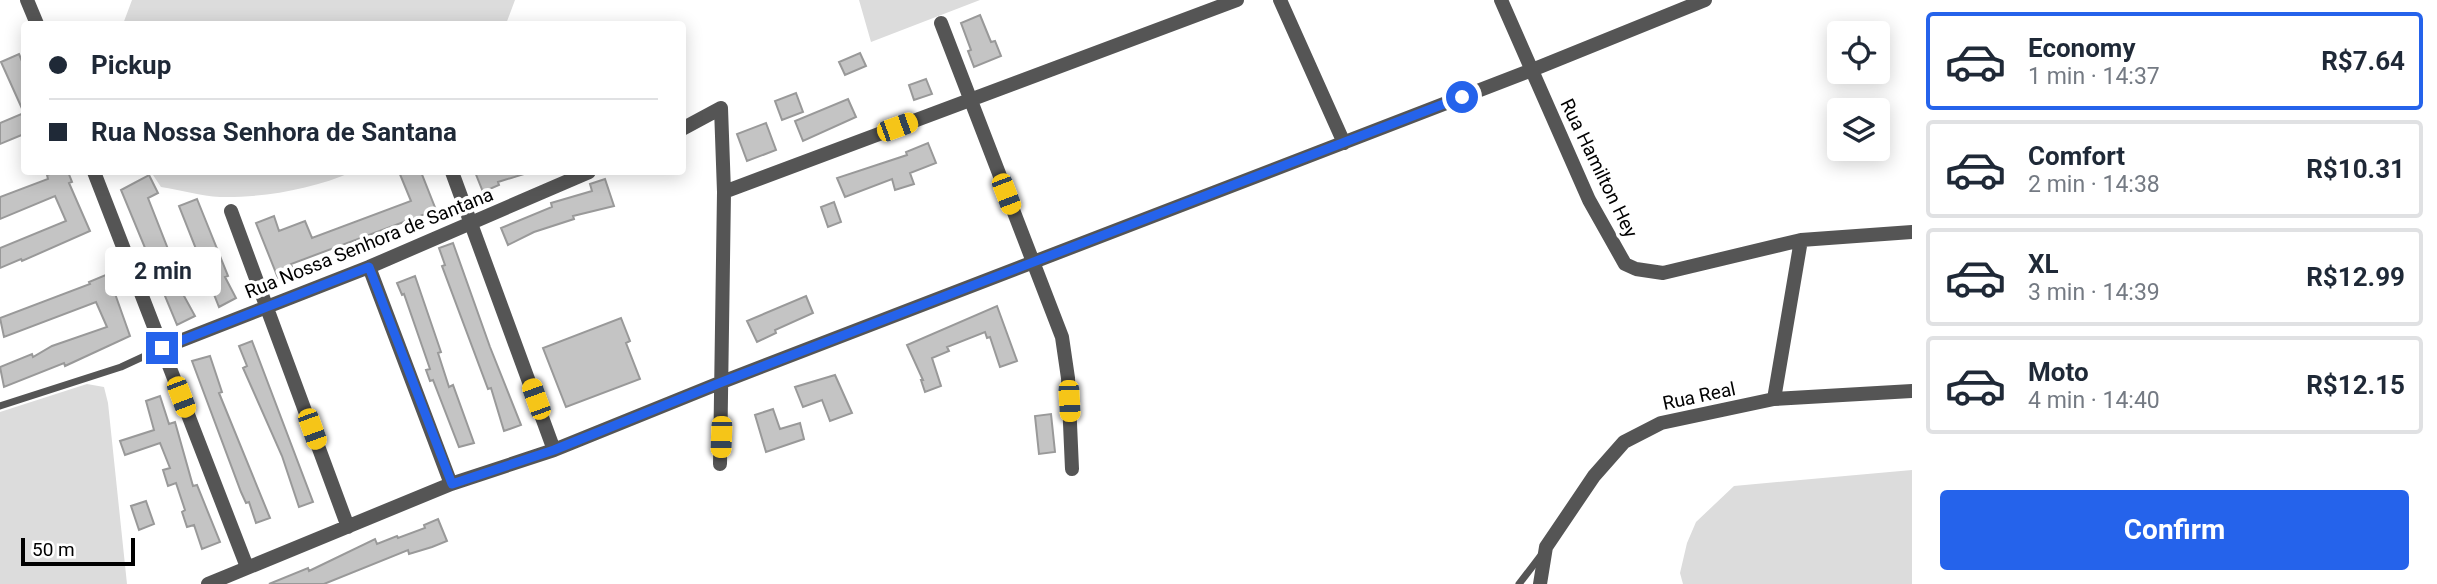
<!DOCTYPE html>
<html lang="en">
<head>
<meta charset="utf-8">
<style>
	:root { --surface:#fff; --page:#f6f6f7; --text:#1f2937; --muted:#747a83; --line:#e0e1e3; --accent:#2563eb }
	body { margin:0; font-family:Roboto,sans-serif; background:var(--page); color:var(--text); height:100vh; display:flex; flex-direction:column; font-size:26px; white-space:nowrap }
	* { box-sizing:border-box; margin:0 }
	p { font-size:23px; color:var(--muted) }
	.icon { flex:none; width:38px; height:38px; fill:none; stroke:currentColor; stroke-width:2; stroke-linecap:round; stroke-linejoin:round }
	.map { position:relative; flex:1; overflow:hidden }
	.panel { display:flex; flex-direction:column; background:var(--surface); width:525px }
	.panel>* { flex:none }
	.banner { position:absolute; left:21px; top:21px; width:665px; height:154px; border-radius:7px; box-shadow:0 4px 18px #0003; display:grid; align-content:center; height:154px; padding:0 28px; background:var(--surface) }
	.tools { position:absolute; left:1827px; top:21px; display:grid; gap:14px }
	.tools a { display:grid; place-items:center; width:63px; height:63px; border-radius:7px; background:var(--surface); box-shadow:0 4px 18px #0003; font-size:35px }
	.scale { position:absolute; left:21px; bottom:18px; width:114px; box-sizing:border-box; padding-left:7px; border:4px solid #000; border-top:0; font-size:19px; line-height:24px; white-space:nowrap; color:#000; -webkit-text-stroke:5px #fff; paint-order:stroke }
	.end { position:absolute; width:32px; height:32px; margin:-16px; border:9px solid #2563eb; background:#fff; box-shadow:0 0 0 4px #fff }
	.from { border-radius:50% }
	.bubble { position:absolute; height:49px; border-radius:7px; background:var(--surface); box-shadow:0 4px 18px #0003; font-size:23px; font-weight:700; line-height:49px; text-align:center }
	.car { position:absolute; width:21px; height:42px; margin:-21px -10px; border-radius:9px; box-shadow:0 0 5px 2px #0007; background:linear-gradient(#f5c518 24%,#345 0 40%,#f5c518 0 76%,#345 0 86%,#f5c518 0) }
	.banner b { display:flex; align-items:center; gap:24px; height:66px; font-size:26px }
	.banner b+b { border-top:2px solid var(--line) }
	.banner i { width:18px; height:18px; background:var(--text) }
	ul { padding:12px 0 0; list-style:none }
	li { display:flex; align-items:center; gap:21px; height:98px; margin:0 14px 10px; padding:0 14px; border:4px solid var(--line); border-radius:7px }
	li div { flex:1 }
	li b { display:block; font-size:26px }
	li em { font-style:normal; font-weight:700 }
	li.on { border-color:var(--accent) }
	li>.icon { width:63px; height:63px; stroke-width:1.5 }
	.cta { display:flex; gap:14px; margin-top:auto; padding:14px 28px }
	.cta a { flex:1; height:80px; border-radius:7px; background:var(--accent); color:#fff; font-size:28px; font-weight:700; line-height:80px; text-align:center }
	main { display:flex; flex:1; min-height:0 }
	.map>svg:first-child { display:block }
	.green { fill:#dcdcdc }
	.building { fill:#c4c4c4; stroke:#999; stroke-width:2 }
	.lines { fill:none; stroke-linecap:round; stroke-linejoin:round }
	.service { stroke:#555; stroke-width:7 }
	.minor { stroke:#555; stroke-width:14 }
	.route { stroke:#2563eb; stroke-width:9 }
	.labels { text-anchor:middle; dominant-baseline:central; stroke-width:7; stroke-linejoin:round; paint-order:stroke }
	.street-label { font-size:19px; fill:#000; stroke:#fff }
</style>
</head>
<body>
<main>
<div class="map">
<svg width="1912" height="584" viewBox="0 0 1912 584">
	<rect width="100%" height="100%" fill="#fff"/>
	<path class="green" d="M132,0H515L506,24H123Z
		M859,0H980L871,42Z
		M151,172H352C313,189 263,198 220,197C201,196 181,190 161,187Z
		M87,384L104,387L108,403L127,584H0V412Z
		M1912,470V584H1683L1680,573L1687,543L1696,522L1734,486Z"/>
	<path class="building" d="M980,15L991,42L995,41L1001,56L974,67L968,51L971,50L961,23Z
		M860,53L866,66L845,75L839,62Z
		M19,54L24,66V134L0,144V123L24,113L1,62Z
		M926,79L932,94L914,100L909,85Z
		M796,93L803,112L782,120L775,101Z
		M848,99L856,117L803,141L795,121Z
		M766,123L776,150L747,161L737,134Z
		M928,143L936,163L910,173L914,184L895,190L892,179L845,197L837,178L907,155L906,152Z
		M56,172H68L72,182L69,183L90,231L22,261L21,259L0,268V248L66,221L55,196L0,219V197L48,179L47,175Z
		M399,172H421L436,210L291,264L294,272L278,278L256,223L274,216L279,231L305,221L312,238L411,201Z
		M475,172H524V174L498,182L499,185L483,192Z
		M149,175L158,193L148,198L186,295L184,296L195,316L177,325L121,190Z
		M605,179L614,206L573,216L574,219L534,232L508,245L501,228L552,207L551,203L592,191L590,184Z
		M197,199L228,276L225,277L236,298L219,307L179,206Z
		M834,202L841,222L828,227L821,207Z
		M453,243L490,347L521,425L504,431L491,388L488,389L442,266L445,265L439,248Z
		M108,274L130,336L65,366L64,363L4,387L0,367L32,354L33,357L52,346L107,327L96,302L4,337L0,318L90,284L89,282Z
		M415,276L441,352L438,353L449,387L453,385L474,443L459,447L433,380L430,381L426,370L430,369L404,294L402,295L397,283Z
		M806,296L813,313L775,330L776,333L757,342L747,321Z
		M997,306L1017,361L1000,367L990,337L987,338L985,332L947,347L949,351L932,358L941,386L925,392L921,380H923L907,345Z
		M621,318L630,341L626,343L640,379L566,407L543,348Z
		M252,341L313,502L299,507L282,456L243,368L247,366L239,346Z
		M210,356L222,392L219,393L270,518L256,523L249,502L246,503L241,492L192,361Z
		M835,375L852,413L830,421L822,400L803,407L795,387Z
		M160,396L169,424L175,422L193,486L197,485L220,542L202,549L194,525L187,527L182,512L185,510L176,483L168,486L163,470L170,468L160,443L125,455L120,441L154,430L146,401Z
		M773,409L780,429L800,423L804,439L766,452L755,415Z
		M1051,414L1055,452L1039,454L1035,416Z
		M146,501L154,524L139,530L131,506Z
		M438,519L447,541L432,547L409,554L408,550L324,584H269L308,568L309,571L375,539L377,544L397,536L398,538L425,528L424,525Z"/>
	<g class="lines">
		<path class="service" d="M0,406L121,367L162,348
			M1519,584L1542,554"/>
		<path class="minor" d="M27,0L37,24
			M1280,0L1344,143
			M1501,0L1589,200L1625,264L1636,269L1663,273L1801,240L1912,232
			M941,23L1062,337L1068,378L1072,469
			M682,129L721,108L724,192L720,464
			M94,172L247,567
			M452,172L554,450
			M724,192L1237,0
			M231,211L348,527
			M369,267L451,484
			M162,348L369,267L589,172
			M1774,399L1801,240
			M208,584L451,484L554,450L722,382L1532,70L1705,0
			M1540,584L1546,547L1594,476L1624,442L1661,423L1774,399L1912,391"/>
	</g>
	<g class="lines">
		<path class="route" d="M162,348L369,267L452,484L554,450L722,382L1462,97"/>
	</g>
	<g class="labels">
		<g class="street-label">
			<text transform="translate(1599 168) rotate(64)">Rua Hamilton Hey</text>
			<text transform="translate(369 243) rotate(-22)">Rua Nossa Senhora de Santana</text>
			<text transform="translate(1699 396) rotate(-12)">Rua Real</text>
		</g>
	</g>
</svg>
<div class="tools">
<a><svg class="icon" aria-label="locate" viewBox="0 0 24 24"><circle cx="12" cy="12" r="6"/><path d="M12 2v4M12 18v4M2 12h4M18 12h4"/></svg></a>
<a><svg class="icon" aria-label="layers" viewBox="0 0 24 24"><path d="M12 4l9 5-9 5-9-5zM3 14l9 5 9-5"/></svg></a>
</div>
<div class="scale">50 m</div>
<i class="end from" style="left:1462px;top:97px"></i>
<i class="end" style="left:162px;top:348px"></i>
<div class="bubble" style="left:105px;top:247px;width:116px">2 min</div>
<i class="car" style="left:897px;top:127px;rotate:70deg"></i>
<i class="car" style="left:1006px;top:194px;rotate:159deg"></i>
<i class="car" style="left:181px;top:397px;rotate:159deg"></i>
<i class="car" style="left:536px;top:399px;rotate:340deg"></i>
<i class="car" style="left:1069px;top:401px;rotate:177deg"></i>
<i class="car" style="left:312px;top:429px;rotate:160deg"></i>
<i class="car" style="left:721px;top:437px;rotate:182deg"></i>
<div class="banner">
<b><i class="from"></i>Pickup</b>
<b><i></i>Rua Nossa Senhora de Santana</b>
</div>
</div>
<section class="panel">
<ul>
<li class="on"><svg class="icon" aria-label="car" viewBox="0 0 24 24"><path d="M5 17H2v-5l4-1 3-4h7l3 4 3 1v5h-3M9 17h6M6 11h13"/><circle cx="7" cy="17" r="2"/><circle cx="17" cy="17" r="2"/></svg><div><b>Economy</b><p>1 min · 14:37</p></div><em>R$7.64</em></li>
<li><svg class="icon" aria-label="car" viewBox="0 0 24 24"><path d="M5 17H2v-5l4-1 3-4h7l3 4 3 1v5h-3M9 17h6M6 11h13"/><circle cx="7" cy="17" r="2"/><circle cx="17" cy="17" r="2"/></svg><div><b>Comfort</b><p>2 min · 14:38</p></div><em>R$10.31</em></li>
<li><svg class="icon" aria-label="car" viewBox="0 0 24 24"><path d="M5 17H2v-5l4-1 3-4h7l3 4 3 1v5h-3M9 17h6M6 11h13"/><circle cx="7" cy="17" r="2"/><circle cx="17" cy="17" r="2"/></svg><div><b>XL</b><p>3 min · 14:39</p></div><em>R$12.99</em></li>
<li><svg class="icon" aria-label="car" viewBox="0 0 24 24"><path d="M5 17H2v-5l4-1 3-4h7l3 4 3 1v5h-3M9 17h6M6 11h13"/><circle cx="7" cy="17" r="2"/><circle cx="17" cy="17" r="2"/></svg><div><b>Moto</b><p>4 min · 14:40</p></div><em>R$12.15</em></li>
</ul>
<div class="cta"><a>Confirm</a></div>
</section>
</main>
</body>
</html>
